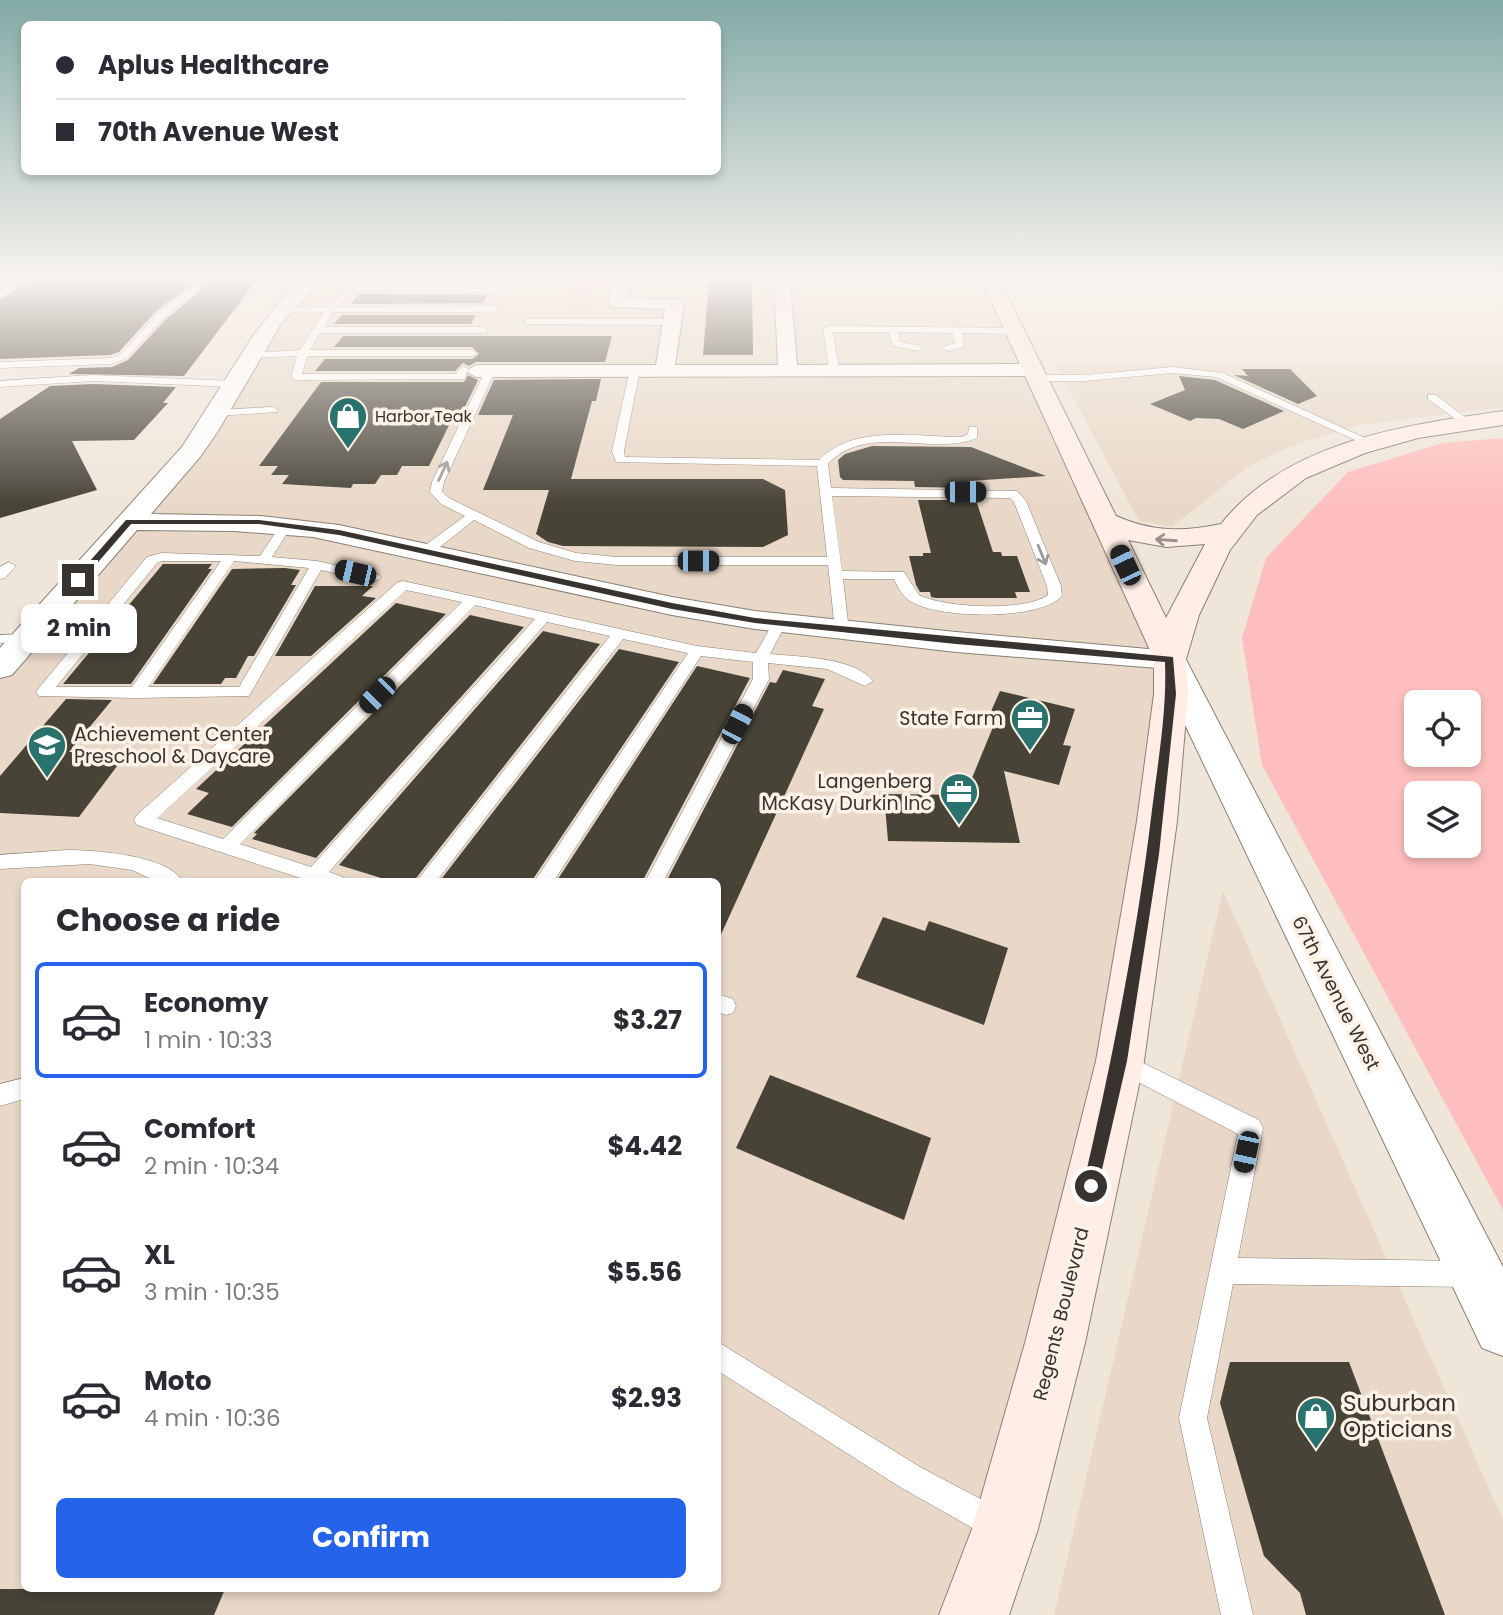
<!DOCTYPE html>
<html lang="en">
<head>
<meta charset="utf-8">
<style>
	:root { --surface:#fff; --page:#f2f2f3; --text:#2b2b33; --muted:#7c7c81; --line:#e1e1e2; --accent:#2563eb }
	body { margin:0; font-family:Poppins,sans-serif; background:var(--page); color:var(--text); height:100vh; display:flex; flex-direction:column; font-size:26px; white-space:nowrap }
	* { box-sizing:border-box; margin:0 }
	p { font-size:23px; color:var(--muted) }
	.icon { flex:none; width:38px; height:38px; fill:none; stroke:currentColor; stroke-width:2; stroke-linecap:round; stroke-linejoin:round }
	.map { position:relative; flex:1; overflow:hidden }
	.sheet { position:absolute; left:21px; top:878px; width:700px; height:714px; display:flex; flex-direction:column; background:var(--surface); border-radius:10px; box-shadow:0 4px 10px #0003 }
	.sheet>* { flex:none }
	.hud { position:absolute; left:21px; top:21px; width:700px; height:154px; border-radius:10px; box-shadow:0 4px 10px #0003; display:grid; align-content:center; height:154px; padding:0 35px; background:var(--surface) }
	.controls { position:absolute; left:1404px; top:690px; display:grid; gap:14px }
	.controls a { display:grid; place-items:center; width:77px; height:77px; border-radius:10px; background:var(--surface); box-shadow:0 4px 10px #0003; font-size:35px }
	.end { position:absolute; width:32px; height:32px; margin:-16px; border:9px solid #38332f; background:#fff; box-shadow:0 0 0 4px #fff }
	.from { border-radius:50% }
	.bubble { position:absolute; height:49px; border-radius:10px; background:var(--surface); box-shadow:0 4px 10px #0003; font-size:23px; font-weight:700; line-height:49px; text-align:center }
	.car { position:absolute; width:21px; height:42px; margin:-21px -10px; border-radius:9px; box-shadow:0 0 5px 2px #0007; background:linear-gradient(#222 24%,#8ab4d8 0 40%,#222 0 76%,#8ab4d8 0 86%,#222 0) }
	.hud b { display:flex; align-items:center; gap:24px; height:66px; font-size:26px }
	.hud b+b { border-top:2px solid var(--line) }
	.hud i { width:18px; height:18px; background:var(--text) }
	ul { padding:0; list-style:none }
	li { display:flex; align-items:center; gap:21px; height:116px; margin:0 14px 10px; padding:0 21px; border:4px solid transparent; border-radius:10px }
	li div { flex:1 }
	li b { display:block; font-size:26px }
	li em { font-style:normal; font-weight:700 }
	li.active { border-color:var(--accent) }
	li>.icon { width:63px; height:63px; stroke-width:1.5 }
	h2 { padding:0 35px; font-size:32px; line-height:84px }
	.primary-button { display:flex; gap:14px; margin-top:auto; padding:14px 35px }
	.primary-button a { flex:1; height:80px; border-radius:10px; background:var(--accent); color:#fff; font-size:28px; font-weight:700; line-height:80px; text-align:center }
	.map>svg:first-child { display:block }
	.built { fill:#e9d8c7; fill-rule:evenodd }
	.green { fill:#febebe; fill-rule:evenodd }
	.building { fill:#474337 }
	.lines { fill:none; stroke-linecap:round; stroke-linejoin:round }
	.service-casing { stroke:#8a8075; stroke-width:1 }
	.minor-casing { stroke:#8a8075; stroke-width:2 }
	.tertiary-casing { stroke:#8a8075; stroke-width:2 }
	.secondary-casing { stroke:#8a8075; stroke-width:2 }
	.service { fill:#fff; fill-rule:evenodd }
	.minor { fill:#fff; fill-rule:evenodd }
	.tertiary { fill:#fff; fill-rule:evenodd }
	.secondary { fill:#ffede6; fill-rule:evenodd }
	.oneway { stroke:#9c9997 }
	.oneway2 { stroke:#9c908a }
	.route { fill:#38332f }
	.labels { text-anchor:middle; dominant-baseline:central; stroke-width:7; stroke-linejoin:round; paint-order:stroke }
	.far-poi-label { font-size:16px; fill:#38332f; stroke:#fef2e6; text-anchor:start }
	.poi-label { font-size:19px; fill:#38332f; stroke:#fef2e6; text-anchor:end }
	.street-label { font-size:19px; fill:#38332f; stroke:#fef2e6 }
	.near-poi-label { font-size:23px; fill:#38332f; stroke:#fef2e6; text-anchor:start }
</style>
</head>
<body>
<div class="map">
<svg width="1503" height="1615" viewBox="0 0 1503 1615">
	<rect width="100%" height="100%" fill="#f0e5d9"/>
	<path class="built" d="M311,281H991L1170,659L1157,821L974,1615H0V668L235,384ZM24,882H718V1589H24Z
		M1503,363V407L1357,425L1291,446L1247,467L1172,527L1139,521L1056,365Z
		M1223,891L1503,1520V1615H1054Z"/>
	<path class="green" d="M577,282H595L586,307H567Z
		M1503,438V1210L1262,765L1242,638L1266,558L1348,472L1443,443ZM1416,702H1468V754H1416ZM1416,793H1468V845H1416Z"/>
	<path class="building" d="M29,281H196L156,311L119,352L110,355L0,359V300Z
		M212,281H256L184,376L69,374L79,368L112,367L128,360L166,319Z
		M709,281H752L753,355H703Z
		M359,294L487,295L483,303L351,304Z
		M342,315H476L471,324H334Z
		M343,336H612L605,362H476L469,366L463,363L455,371H315L325,359H472L479,354L472,347H334Z
		M1242,369H1290L1317,396L1298,404L1234,375L1248,376Z
		M468,375L478,380L461,415H454L429,466H402L397,475H381L375,484H353L351,488L282,484L289,475H271L278,466H259L321,382H464Z
		M1179,376L1215,380L1284,411L1243,429L1219,419L1196,418L1190,421L1150,404L1185,390Z
		M601,379L596,401H592L571,479H763L785,490L788,535L763,547L563,546L548,542L536,534L549,490H483L513,415H478L494,380Z
		M93,384L176,387L163,403H168L134,440L72,441L97,490L0,518V419L50,386Z
		M872,446L971,447L1046,476L969,481L972,488L915,487L914,481L843,480L840,477L838,460L845,454Z
		M918,500H976L993,552H1001L1002,556H1017L1030,592H1015L1017,598H936L931,597L930,592H920L916,585L909,556H923V553H931Z
		M163,564H212L208,569H212L131,684H63Z
		M285,568L300,570L291,585H296L254,656H248L236,678H225L221,684H153L232,569Z
		M315,586H373L362,596L376,598L311,656H275Z
		M396,603L446,614L232,827L187,814L209,793L196,789Z
		M470,615L524,627L316,858L252,839L257,834L254,833Z
		M543,631L600,644L413,882H394L339,865Z
		M619,649L679,662L531,882H439Z
		M697,666L750,678L642,882H556Z
		M783,670L825,679L812,706L824,709L718,941V882H666L770,682L776,683Z
		M1000,691L1075,709L1063,745L1071,746L1059,785L1004,771L1020,843L888,841L884,794L965,795L993,727L985,725Z
		M66,699L112,700L69,752L126,754L79,817L0,813V776Z
		M883,917L925,931L929,921L1008,948L984,1025L856,977Z
		M770,1075L931,1138L904,1220L736,1148Z
		M1230,1362H1349L1445,1615H1306L1300,1593L1264,1556L1220,1403Z
		M0,1589H225L214,1615H0Z"/>
	<g class="lines">
		<g class="service-casing">
			<path id="service" d="M14,281H24L0,297V290Z
				M200,281H209L164,317L127,358L112,364L0,368V362L111,358L121,354L158,313Z
				M307,281H367L363,283H311Z
				M349,285L496,286L504,293L500,296L494,292L351,291L337,307L494,306L498,309L494,312H333L324,327H483L488,330L483,333H320L310,350H472L477,353L472,356H307L302,374H456L463,366L468,369L464,379L296,380L291,377L297,356L249,358L247,356L252,353L300,350L324,312L280,313L277,312V308L328,307Z
				M528,319H673L677,322L673,325L525,324L524,322Z
				M828,326L1015,328L1020,331L1015,334L962,333L964,347L948,351L943,348L945,346L956,343L952,333L898,332L900,342L921,346L923,348L918,351L893,346L888,332H833L839,369L834,372L829,369L823,329Z
				M491,366L496,369L444,482L442,491L449,498L539,542L576,553L617,557H827L817,466L616,462L612,451L630,369L635,366L640,369L624,451L625,457L819,460C853,424 917,437 962,437L968,434L969,427H977V438C931,457 867,422 828,464L831,488L1017,491L1026,501L1061,586L1062,596C1040,621 937,619 910,601C902,596 898,587 894,579H843L849,630L842,634L835,630L828,565H617L575,561L529,548L474,520L430,555H420V549L465,516L441,504L430,492L432,482L486,369ZM832,496L1010,498L1014,502L1047,586L1048,595C1025,612 945,608 919,595L904,572L842,571Z
				M1172,367L1223,373L1376,443L1366,445L1216,377L1172,373L1085,381H1037L1032,378L1037,375H1085Z
				M93,375L235,381L240,384L235,387L93,381L0,387V381Z
				M1428,395H1436L1471,422L1462,424L1428,399Z
				M273,407L278,410L277,412L217,416L212,413L217,410Z
				M287,520L293,524L272,557L317,561L379,575L381,578L374,582L321,570L249,696L136,698L39,696L36,692L39,688L147,557L161,553L260,556L283,521ZM162,561H221L132,687H56L157,563ZM234,561L309,568L239,687H148Z
				M9,562L16,566L5,578L0,579V567Z
				M403,581L697,646L756,653L774,621L779,620L786,624L770,654C799,657 854,657 873,681L865,686L827,669L768,663L769,679L663,882H645L753,679V662L701,656L553,882H534L688,653L623,639L436,882H416L610,636L547,622L329,872L343,877L345,882H313L137,825L134,820L137,815L398,582ZM406,590L462,602L223,839L157,818ZM475,605L535,619L311,867L240,844Z
				M27,634L34,638L32,641L0,643V635Z
				M67,850C95,850 169,855 183,882H158L132,870L90,864L0,869V855Z
				M718,994L733,999L736,1006L733,1013L726,1015L718,1012Z
				M1121,1052L1259,1120L1263,1128L1238,1258L1471,1261L1480,1265L1484,1274L1480,1283L1471,1287L1233,1284L1207,1418L1253,1615H1221L1179,1418L1238,1134L1113,1069L1110,1062L1113,1055Z
				M24,1078V1099L0,1106V1084Z
				M718,1342L920,1467L1007,1513L1011,1524L1007,1535L996,1539L985,1535L900,1487L718,1371Z"/>
		</g>
		<g class="minor-casing">
			<path id="minor" d="M615,281H631L627,298L681,300L684,304L675,365H778L774,281H790L797,365L1033,364L1043,370L1033,376L476,377L466,371L476,365H656L665,309L611,307L608,303Z"/>
		</g>
		<g class="tertiary-casing">
			<path id="tertiary" d="M300,281H320L282,322L218,431L200,457L151,514L261,516L339,525L672,597L755,611L956,632L1182,652L1503,1267V1356L1482,1348L1158,668L956,652L755,629L672,615L313,537L234,531L137,530L12,675L0,678V648L182,447L253,336L285,295Z"/>
		</g>
		<g class="secondary-casing">
			<path id="secondary" d="M982,281H1000L1116,516C1152,532 1183,532 1221,524C1287,441 1405,425 1503,411V425L1418,438L1365,453L1306,478L1257,515L1230,550L1199,615L1186,659L1188,694L1177,821L1144,1061L1085,1343L1038,1529L1009,1615H939L972,1529L1025,1343L1096,1061L1137,821L1154,694V659ZM1128,540L1166,547L1205,544L1166,618Z"/>
		</g>
		<use href="#service" class="service"/>
		<use href="#minor" class="minor"/>
		<use href="#tertiary" class="tertiary"/>
		<use href="#secondary" class="secondary"/>
	</g>
	<defs><path id="oneway-shaft" d="M-6 0H5M1.5-3L5.5 0L1.5 3" fill="none" stroke-width="1.6" stroke-linecap="round" stroke-linejoin="round" transform="scale(1.75)"/></defs>
	<g class="oneway">
		<use href="#oneway-shaft" transform="translate(443 471) rotate(-65)"/>
		<use href="#oneway-shaft" transform="translate(1042 555) rotate(68)"/>
	</g>
	<use class="oneway2" href="#oneway-shaft" transform="translate(1166 540) rotate(-176)"/>
	<linearGradient id="sky" x2="0" y2="1"><stop stop-color="#83aaa6"/><stop offset="0.55" stop-color="#f8f3ee"/><stop offset="1" stop-color="#f8f3ee" stop-opacity="0"/></linearGradient>
	<rect width="1503" height="507" fill="url(#sky)"/>
	<path class="route" d="M126,520H259L339,530L672,603L755,618L1173,657L1176,694L1159,854L1127,1061L1097,1191L1091,1193L1086,1191L1083,1186C1112,1061 1137,936 1152,810C1158,761 1167,711 1165,662L956,644L755,623L672,609L339,535L259,524H131L81,582H75V578Z"/>
	<defs>
		<g id="shop-pin" transform="scale(2.0125)"><path d="M0 17L-7.5 6A9.5 9.5 0 1 1 7.5 6Z" fill="#29726e" stroke="#fef2e6"/><path d="M-5-2.5h2.3a2.7 3.5 0 0 1 5.4 0H5L5.5 6h-11ZM-1.5-2.5h3a1.5 2.3 0 0 0-3 0Z" fill="#fff"/></g>
		<g id="office-pin" transform="scale(2.0125)"><path d="M0 17L-7.5 6A9.5 9.5 0 1 1 7.5 6Z" fill="#29726e" stroke="#fef2e6"/><path d="M-6-3h4V-5.5h4V-3h4V5H-6ZM-1-4.5V-3h2v-1.5ZM-6 0V1H6V0Z" fill="#fff"/></g>
		<g id="school-pin" transform="scale(2.0125)"><path d="M0 17L-7.5 6A9.5 9.5 0 1 1 7.5 6Z" fill="#29726e" stroke="#fef2e6"/><path d="M0-5L7-2L0 1L-7-2ZM-4 1L0 2.5L4 1V4Q0 6-4 4Z" fill="#fff"/></g>
	</defs>
	<g fill-rule="evenodd">
		<use href="#shop-pin" x="348" y="416"/>
		<use href="#office-pin" x="1030" y="718"/>
		<use href="#school-pin" x="47" y="745"/>
		<use href="#office-pin" x="959" y="792"/>
		<use href="#shop-pin" x="1316" y="1416"/>
	</g>
	<g class="labels">
		<g class="far-poi-label">
			<text x="375" y="416">Harbor Teak</text>
		</g>
		<g class="poi-label">
			<text x="1003" y="718">State Farm</text>
			<text x="74" y="734" text-anchor="start">Achievement Center<tspan x="74" dy="22">Preschool &amp; Daycare</tspan></text>
			<text x="932" y="781">Langenberg<tspan x="932" dy="22">McKasy Durkin Inc</tspan></text>
		</g>
		<g class="street-label">
			<text transform="translate(1336 993) rotate(63)">67th Avenue West</text>
			<text transform="translate(1061 1314) rotate(-76)">Regents Boulevard</text>
		</g>
		<g class="near-poi-label">
			<text x="1343" y="1403">Suburban<tspan x="1343" dy="26">Opticians</tspan></text>
		</g>
	</g>
</svg>
<div class="controls">
<a><svg class="icon" aria-label="locate" viewBox="0 0 24 24"><circle cx="12" cy="12" r="6"/><path d="M12 2v4M12 18v4M2 12h4M18 12h4"/></svg></a>
<a><svg class="icon" aria-label="layers" viewBox="0 0 24 24"><path d="M12 4l9 5-9 5-9-5zM3 14l9 5 9-5"/></svg></a>
</div>
<i class="end from" style="left:1091px;top:1186px"></i>
<i class="end" style="left:78px;top:580px"></i>
<div class="bubble" style="left:21px;top:604px;width:116px">2 min</div>
<i class="car" style="left:965px;top:492px;rotate:90deg"></i>
<i class="car" style="left:698px;top:561px;rotate:90deg"></i>
<i class="car" style="left:1125px;top:565px;rotate:335deg"></i>
<i class="car" style="left:355px;top:573px;rotate:283deg"></i>
<i class="car" style="left:377px;top:695px;rotate:225deg"></i>
<i class="car" style="left:737px;top:724px;rotate:28deg"></i>
<i class="car" style="left:1246px;top:1152px;rotate:192deg"></i>
<div class="hud">
<b><i class="from"></i>Aplus Healthcare</b>
<b><i></i>70th Avenue West</b>
</div>
<section class="sheet">
<h2>Choose a ride</h2>
<ul>
<li class="active"><svg class="icon" aria-label="car" viewBox="0 0 24 24"><path d="M5 17H2v-5l4-1 3-4h7l3 4 3 1v5h-3M9 17h6M6 11h13"/><circle cx="7" cy="17" r="2"/><circle cx="17" cy="17" r="2"/></svg><div><b>Economy</b><p>1 min · 10:33</p></div><em>$3.27</em></li>
<li><svg class="icon" aria-label="car" viewBox="0 0 24 24"><path d="M5 17H2v-5l4-1 3-4h7l3 4 3 1v5h-3M9 17h6M6 11h13"/><circle cx="7" cy="17" r="2"/><circle cx="17" cy="17" r="2"/></svg><div><b>Comfort</b><p>2 min · 10:34</p></div><em>$4.42</em></li>
<li><svg class="icon" aria-label="car" viewBox="0 0 24 24"><path d="M5 17H2v-5l4-1 3-4h7l3 4 3 1v5h-3M9 17h6M6 11h13"/><circle cx="7" cy="17" r="2"/><circle cx="17" cy="17" r="2"/></svg><div><b>XL</b><p>3 min · 10:35</p></div><em>$5.56</em></li>
<li><svg class="icon" aria-label="car" viewBox="0 0 24 24"><path d="M5 17H2v-5l4-1 3-4h7l3 4 3 1v5h-3M9 17h6M6 11h13"/><circle cx="7" cy="17" r="2"/><circle cx="17" cy="17" r="2"/></svg><div><b>Moto</b><p>4 min · 10:36</p></div><em>$2.93</em></li>
</ul>
<div class="primary-button"><a>Confirm</a></div>
</section>
</div>
</body>
</html>
